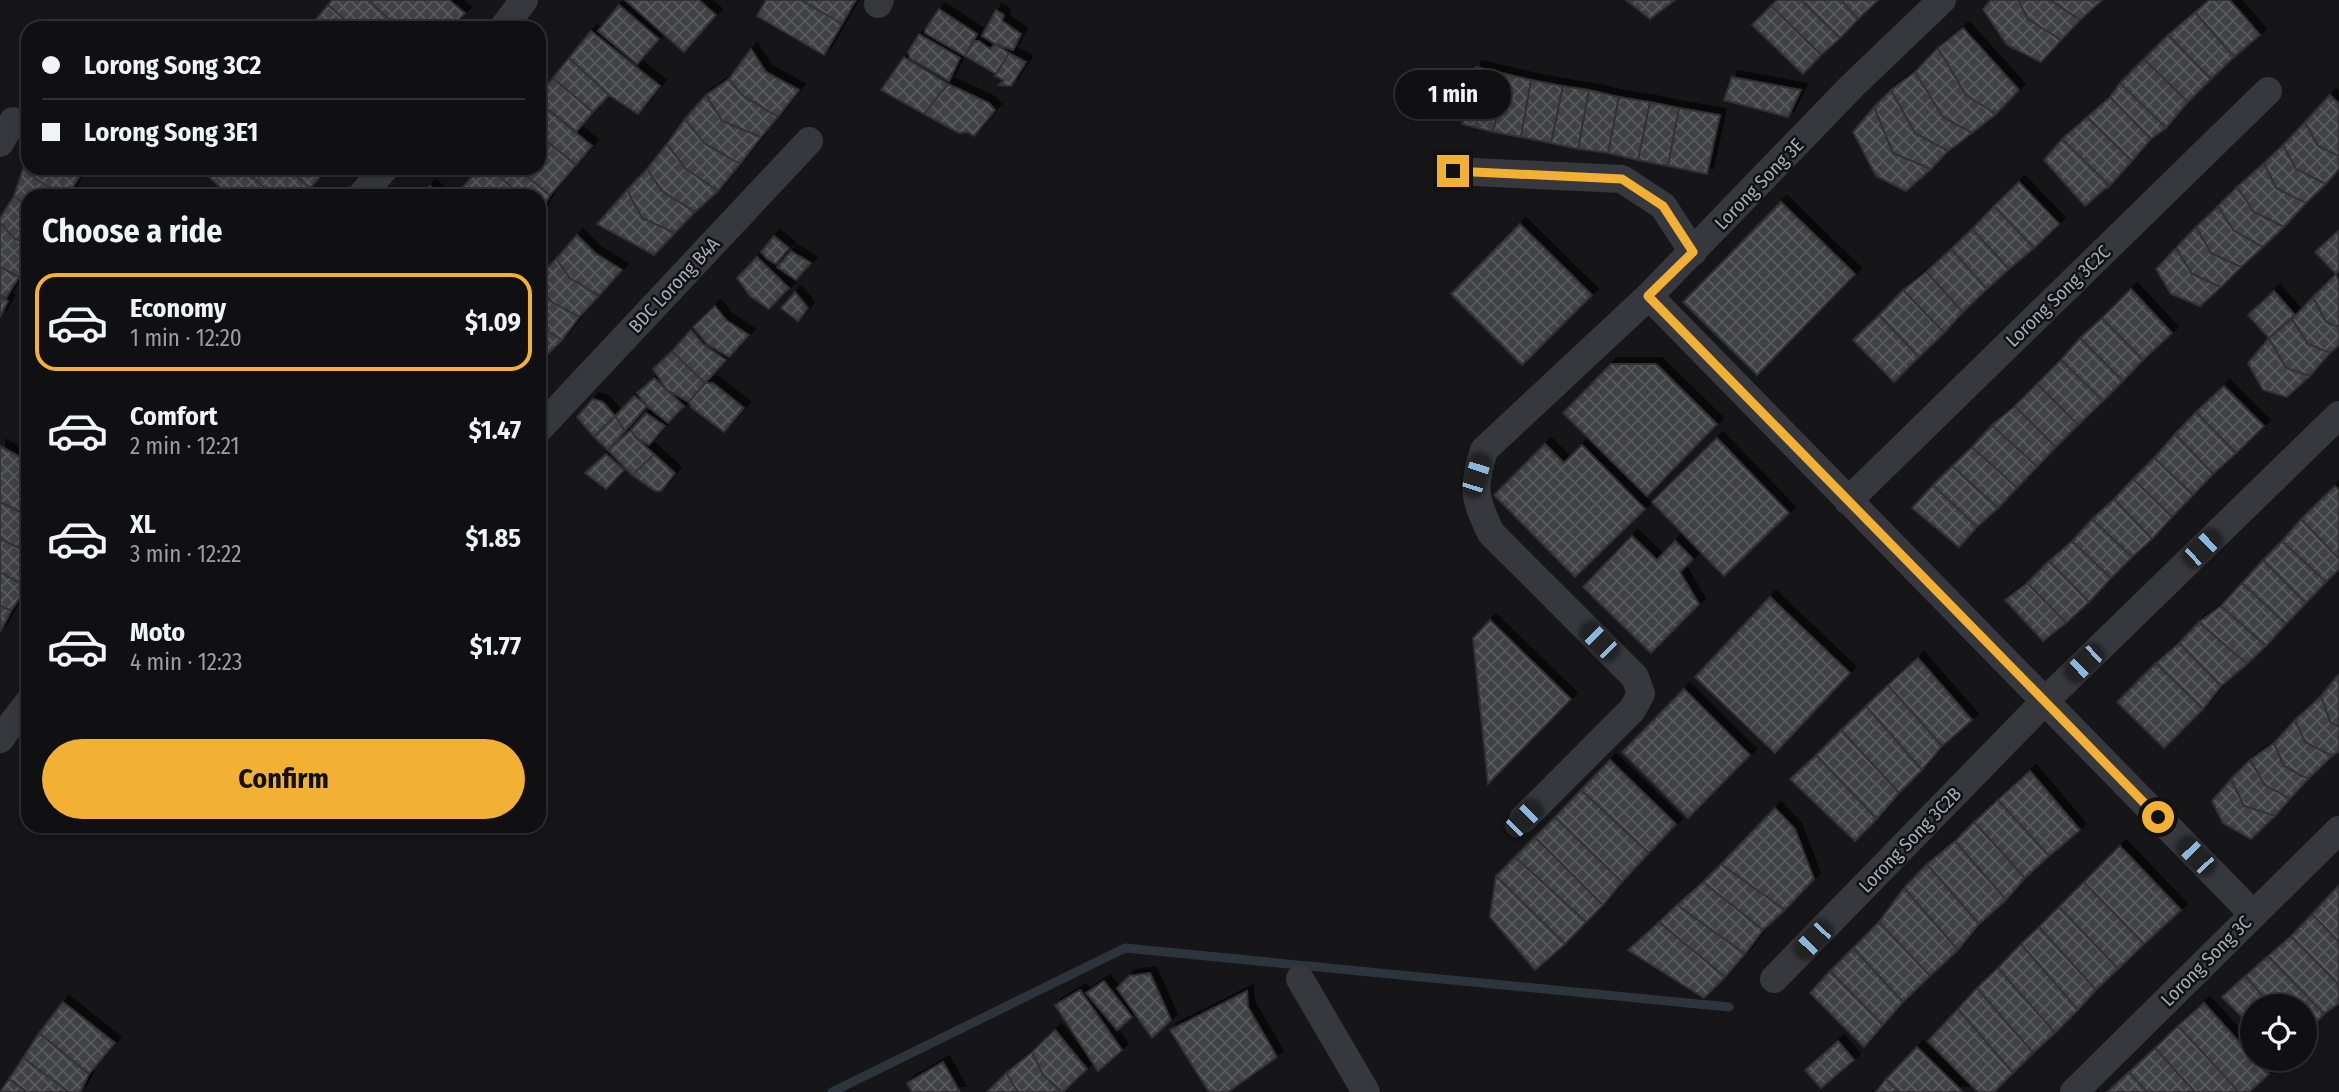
<!DOCTYPE html>
<html lang="en">
<head>
<meta charset="utf-8">
<style>
	:root { --surface:#101012; --page:#19191b; --text:#f1f3f6; --muted:#9c9d9f; --line:#303032; --accent:#f2b134 }
	body { margin:0; font-family:"Fira Sans Condensed",sans-serif; background:var(--page); color:var(--text); height:100vh; display:flex; flex-direction:column; font-size:26px; white-space:nowrap }
	* { box-sizing:border-box; margin:0 }
	p { font-size:23px; color:var(--muted) }
	.icon { flex:none; width:38px; height:38px; fill:none; stroke:currentColor; stroke-width:2; stroke-linecap:round; stroke-linejoin:round }
	.map { position:relative; flex:1; overflow:hidden }
	.details { position:absolute; left:21px; top:189px; width:525px; height:644px; display:flex; flex-direction:column; background:var(--surface); border-radius:21px; box-shadow:0 4px 10px #0003,0 0 0 2px var(--line) }
	.details>* { flex:none }
	.banner { position:absolute; left:21px; top:21px; width:525px; height:154px; border-radius:21px; box-shadow:0 4px 10px #0003,0 0 0 2px var(--line); display:grid; align-content:center; height:154px; padding:0 21px; background:var(--surface) }
	.tools { position:absolute; left:2240px; top:994px; display:grid; gap:14px }
	.tools a { display:grid; place-items:center; width:77px; height:77px; border-radius:50%; background:var(--surface); box-shadow:0 4px 10px #0003,0 0 0 2px var(--line); font-size:35px }
	.end { position:absolute; width:32px; height:32px; margin:-16px; border:9px solid #f2b134; background:#111; box-shadow:0 0 0 4px #111 }
	.from { border-radius:50% }
	.bubble { position:absolute; height:49px; border-radius:24px; background:var(--surface); box-shadow:0 4px 10px #0003,0 0 0 2px var(--line); font-size:23px; font-weight:700; line-height:49px; text-align:center }
	.car { position:absolute; width:21px; height:42px; margin:-21px -10px; border-radius:9px; box-shadow:0 0 5px 2px #0007; background:linear-gradient(#222 24%,#8ab4d8 0 40%,#222 0 76%,#8ab4d8 0 86%,#222 0) }
	.banner b { display:flex; align-items:center; gap:24px; height:66px; font-size:26px }
	.banner b+b { border-top:2px solid var(--line) }
	.banner i { width:18px; height:18px; background:var(--text) }
	ul { padding:0; list-style:none }
	li { display:flex; align-items:center; gap:21px; height:98px; margin:0 14px 10px; padding:0 7px; border:4px solid transparent; border-radius:21px }
	li div { flex:1 }
	li b { display:block; font-size:26px }
	li em { font-style:normal; font-weight:700 }
	li.on { border-color:var(--accent) }
	li>.icon { width:63px; height:63px; stroke-width:1.5 }
	h2 { padding:0 21px; font-size:32px; line-height:84px }
	.action { display:flex; gap:14px; margin-top:auto; padding:14px 21px }
	.action a { flex:1; height:80px; border-radius:42px; background:var(--accent); color:#111; font-size:28px; font-weight:700; line-height:80px; text-align:center }
	.map>svg:first-child { display:block }
	.lines { fill:none; stroke-linecap:round; stroke-linejoin:round }
	.stream { stroke:#2c353c; stroke-width:9 }
	.building { fill:url(#building-cross-hatch); stroke:#303034; stroke-width:2; filter:url(#shadow) }
	.street { stroke:#37383d; stroke-width:28 }
	.route { stroke:#f2b134; stroke-width:9 }
	.labels { text-anchor:middle; dominant-baseline:central; stroke-width:5; stroke-linejoin:round; paint-order:stroke }
	.street-label { font-size:19px; fill:#a8adb8; stroke:#111113 }
</style>
</head>
<body>
<div class="map">
<svg width="2339" height="1092" viewBox="0 0 2339 1092">
	<defs>
		<pattern id="building-cross-hatch" width="8" height="8" patternUnits="userSpaceOnUse" patternTransform="scale(1.75)"><rect width="8" height="8" fill="#404145"/><path d="M0 0l8 8M0 8l8-8" fill="none" stroke="#595a5e"/></pattern>
		<filter id="shadow"><feDropShadow dx="6" dy="-6" stdDeviation="0" flood-color="#0009"/></filter>
	</defs>
	<rect width="100%" height="100%" fill="#161618"/>
	<g class="lines">
		<path class="stream" d="M832,1092L1125,948L1729,1007"/>
	</g>
	<path class="building" d="M332,0H368L399,28H354L328,5Z
		M368,0H449L465,13L451,28H399Z
		M625,0H699L716,15L684,52Z
		M766,0H801L842,24L824,55L757,16Z
		M801,0H856L842,24Z
		M1626,0H1675L1650,19Z
		M1777,0H1801L1840,38L1821,55L1771,6Z
		M1801,0H1841L1858,19L1840,38Z
		M1841,0H1878L1858,19Z
		M1991,0H2018L2028,19L2061,40L2041,62L2007,45L1983,9Z
		M2018,0H2050L2080,20L2061,40L2028,19Z
		M2050,0H2102L2080,20Z
		M2209,0H2230L2260,35L2234,57L2195,12Z
		M328,5L354,28H309Z
		M619,5L659,39L637,64L598,31Z
		M1771,6L1821,55L1803,74L1752,25Z
		M939,9L977,34L965,56L925,33V30Z
		M996,10L1004,15L1002,21L1021,34L1013,50L995,44L982,36Z
		M2195,12L2234,57L2211,79L2168,35Z
		M1963,28L2019,90L1996,114L1966,95L1938,48Z
		M591,31L660,86L638,114L609,95L569,58Z
		M919,34L960,58L949,81L910,58L908,52Z
		M2168,35L2211,79L2188,102L2144,59Z
		M974,41H979L990,49L995,44L1009,53L996,74L965,56Z
		M1938,48L1966,95L1996,114L1972,133L1943,117L1915,72Z
		M751,49L766,72L799,90L778,117L742,95L729,79Z
		M1009,53L1026,62L1011,86L999,85L1004,80L995,76Z
		M904,57L948,84L924,114L881,90Z
		M569,58L609,95L593,112L553,78Z
		M2144,59L2188,102L2166,128L2120,83Z
		M1476,67L1506,74L1493,132L1462,124Z
		M1915,72L1943,117L1972,133L1948,151L1915,133L1891,90Z
		M1506,74L1531,80L1521,137L1493,132Z
		M1732,77L1801,90L1788,117L1724,100Z
		M553,78L593,112L576,132L539,102V96Z
		M729,79L742,95L778,117L761,137L722,121L706,95Z
		M1531,80L1563,86L1551,143L1521,137Z
		M2120,83L2166,128L2151,139L2110,97Z
		M948,84L989,103L995,110L974,136L967,132L959,133L924,114Z
		M1563,86L1589,90L1578,149L1551,143Z
		M1589,90L1619,97L1608,153L1578,149Z
		M1891,90L1915,133L1948,151L1931,169L1893,153L1874,107Z
		M706,95L722,121L761,137L740,164L704,143L685,119Z
		M2330,95L2339,104V156L2318,146L2305,122Z
		M1619,97L1650,102L1638,160L1608,153Z
		M2110,97L2151,139L2132,161L2087,117Z
		M539,102L592,146L576,165L539,135Z
		M1650,102L1679,108L1668,166L1638,160Z
		M1874,107L1893,153L1931,169L1906,191L1876,176L1853,132Z
		M1679,108L1720,115L1707,174L1668,166Z
		M2087,117L2132,161L2107,189L2109,185L2062,139Z
		M685,119L704,143L740,164L718,191L685,168L667,144Z
		M2305,122L2318,146L2339,156V169L2326,184L2296,169L2283,145Z
		M539,135L576,165L550,195L516,168H539Z
		M2062,139L2109,185L2085,206L2044,160Z
		M667,144L685,168L718,191L695,212L662,191L647,169Z
		M2283,145L2296,169L2326,184L2306,203L2276,188L2264,163Z
		M28,162V168L84,169L68,195L45,185L23,169Z
		M2264,163L2276,188L2306,203L2284,227L2254,212L2237,187Z
		M199,168H242L274,196H230Z
		M242,168H286L310,188L303,196H274Z
		M286,168H328L310,188Z
		M479,168H489L522,196H464L459,192Z
		M489,168H516L550,195L541,212L539,210V196H522Z
		M23,169L45,185L68,195L28,196V208L14,196Z
		M647,169L662,191L695,212L675,233L642,218L627,190Z
		M2019,182L2059,224L2034,248L1994,206Z
		M430,186L441,196H421Z
		M2237,187L2254,212L2284,227L2263,247L2233,230L2218,206Z
		M627,190L642,218L675,233L654,255L597,224Z
		M14,196L28,208V242L15,239L0,223V218Z
		M1781,202L1855,274L1757,375L1683,302Z
		M1994,206L2034,248L2009,269L1972,229Z
		M2218,206L2233,230L2263,247L2241,267L2211,253L2196,227Z
		M0,223L15,239L28,242V262L19,277L0,267Z
		M1520,224L1592,295L1522,365L1451,294Z
		M2196,227L2211,253L2241,267L2221,287L2192,274L2176,248Z
		M1972,229L2009,269L1987,289L1951,249Z
		M2339,230V271L2336,274L2315,252Z
		M577,235L595,253L622,270L599,296L570,278L556,259Z
		M774,236L789,248L776,264L767,259L761,252Z
		M2176,248L2192,274L2221,287L2200,306L2171,294L2156,269Z
		M1951,249L1987,289L1963,312L1926,272Z
		M791,251L811,263L796,280L777,267Z
		M757,257L789,288L769,309L750,296L737,278Z
		M556,259L570,278L599,296L579,317L552,302L539,285V276Z
		M0,267L19,277L6,298L0,295Z
		M1926,272L1963,312L1944,333L1903,290Z
		M2336,274L2339,282V327L2326,322L2313,297Z
		M539,285L552,302L579,317L562,340L539,326Z
		M2131,289L2172,333L2143,360L2102,318Z
		M1903,290L1944,333L1919,357L1879,315Z
		M2274,291L2295,315L2269,338L2248,315Z
		M795,292L808,308L798,321L781,308Z
		M0,297L8,301L0,317Z
		M2313,297L2326,322L2339,327V345L2330,353L2308,344L2292,319Z
		M715,306L726,320L749,335L729,357L707,344L693,327Z
		M1879,315L1919,357L1894,382L1853,340Z
		M2102,318L2143,360L2123,381L2080,338Z
		M2292,319L2308,344L2330,353L2310,376L2286,368L2269,338Z
		M539,326L562,340L541,361L539,360Z
		M691,330L703,344L726,360L705,383L672,351Z
		M2080,338L2123,381L2103,401L2061,360Z
		M2269,338L2286,368L2310,376L2287,397L2263,390L2248,363Z
		M672,351L705,383L689,402L667,390L653,369Z
		M2061,360L2103,401L2078,425L2037,384Z
		M1611,364H1656L1717,424L1647,496L1563,413Z
		M654,378L684,406L668,423L647,406L637,393Z
		M705,383H713L744,408L724,432L691,407L689,402Z
		M2037,384L2078,425L2056,447L2015,406Z
		M2224,386L2264,426L2236,453L2196,412Z
		M634,396L647,406L625,431L615,416Z
		M593,399L603,402L615,416L594,437L577,417Z
		M2015,406L2056,447L2037,467L1992,425Z
		M2196,412L2236,453L2213,474L2175,434Z
		M646,413L665,426L649,445L635,437L631,430Z
		M615,416L625,431L608,450L594,437Z
		M1992,425L2037,467L2017,488L1972,447Z
		M631,430L635,437L654,454L632,475L608,450Z
		M2175,434L2213,474L2193,495L2154,458Z
		M1717,438L1789,513L1724,576L1652,502Z
		M1545,444L1564,463L1582,445L1645,509L1575,577L1494,495Z
		M0,446L28,461V516L0,502Z
		M1972,447L2017,488L1998,508L1952,466Z
		M606,454L624,470L606,489L585,473Z
		M654,454L675,473L661,491H655L632,475Z
		M2154,458L2193,495L2172,517L2133,479Z
		M1952,466L1998,508L1977,527L1933,485Z
		M2133,479L2172,517L2152,539L2114,499Z
		M1933,485L1977,527L1959,547L1912,508Z
		M2335,486L2339,490V559L2301,519Z
		M2114,499L2152,539L2132,557L2092,519Z
		M0,502L28,516V553L0,538Z
		M2092,519L2132,557L2111,578L2072,541Z
		M2301,519L2339,559V569L2326,582L2282,541Z
		M1632,536L1657,560L1675,541L1693,559L1680,572L1699,604L1651,653L1583,587Z
		M0,538L28,553L27,587L0,572Z
		M2072,541L2111,578L2089,602L2049,561Z
		M2282,541L2326,582L2306,603L2263,560Z
		M2263,560L2306,603L2286,624L2242,583Z
		M2049,561L2089,602L2066,623L2027,583Z
		M0,572L27,587L11,611L0,605Z
		M2027,583L2066,623L2043,641L2005,600Z
		M2242,583L2286,624L2266,646L2221,606Z
		M1770,597L1850,673L1775,753L1695,677Z
		M0,605L11,611L0,632Z
		M2221,606L2266,646L2247,664L2199,622Z
		M1490,620L1571,699L1488,784L1473,638Z
		M2199,622L2247,664L2221,686L2179,643Z
		M2179,643L2221,686L2203,709L2156,663Z
		M1918,658L1972,720L1942,746L1888,685Z
		M2156,663L2203,709L2164,748L2117,702Z
		M2338,675L2339,676V727L2330,722L2321,696Z
		M1888,685L1942,746L1922,770L1866,706Z
		M1684,689L1750,755L1688,818L1622,752Z
		M2321,696L2330,722L2339,727V751L2332,756L2305,742L2295,720Z
		M1866,706L1922,770L1899,793L1841,730Z
		M2295,720L2305,742L2332,756L2308,779L2284,766L2274,743Z
		M1841,730L1899,793L1877,819L1816,755Z
		M2274,743L2284,766L2308,779L2290,799L2265,785L2250,760Z
		M1816,755L1877,819L1855,841L1790,779Z
		M1610,760L1676,824L1649,853L1581,790Z
		M2250,760L2265,785L2290,799L2275,816L2244,806L2231,779Z
		M2030,771L2080,830L2049,856L1998,800Z
		M2231,779L2244,806L2275,816L2251,839L2223,823L2212,801Z
		M1581,790L1649,853L1622,882L1555,817Z
		M1998,800L2049,856L2025,878L1974,822Z
		M1775,808L1795,829L1814,879L1785,910L1721,864Z
		M1555,817L1622,882L1603,905L1535,837Z
		M1974,822L2025,878L2006,900L1955,841Z
		M201,826H220L217,833Z
		M1535,837L1603,905L1586,922L1515,857Z
		M1955,841L2006,900L1979,924L1927,864Z
		M2120,846L2181,910L2144,944L2084,882Z
		M1515,857L1586,922L1565,944L1496,876Z
		M1721,864L1785,910L1763,930L1703,882Z
		M1927,864L1979,924L1958,950L1904,888Z
		M1496,876L1565,944L1535,970L1490,917Z
		M1703,882L1763,930L1745,954L1677,905Z
		M2084,882L2144,944L2118,969L2059,907Z
		M2339,885V942L2312,914Z
		M1904,888L1958,950L1930,976L1879,922Z
		M1677,905L1745,954L1725,977L1659,922Z
		M2059,907L2118,969L2096,990L2039,927Z
		M2312,914L2339,942V985L2291,936Z
		M1659,922L1725,977L1704,998L1628,950Z
		M1879,922L1930,976L1903,1002L1853,948Z
		M2039,927L2096,990L2078,1010L2021,944Z
		M2291,936L2339,985V1003L2324,1014L2268,956Z
		M2021,944L2078,1010L2055,1033L1998,968Z
		M1853,948L1903,1002L1883,1025L1830,971Z
		M2268,956L2324,1014L2305,1035V1006H2272L2245,976Z
		M1998,968L2055,1033L2033,1053L1977,988Z
		M1830,971L1883,1025L1864,1047L1810,993Z
		M1150,973L1171,1020L1152,1038L1117,988L1129,976Z
		M2245,976L2272,1006H2252V1027L2222,997Z
		M1104,981L1132,1017L1117,1030L1086,993Z
		M1977,988L2033,1053L2013,1073L1958,1009Z
		M1080,990L1122,1050L1098,1071L1055,1005Z
		M1247,991L1248,1007L1277,1057L1228,1092H1209L1170,1030Z
		M63,1002L115,1043L89,1074L39,1033Z
		M2204,1003L2252,1056V1059H2255L2269,1074L2249,1092H2239L2178,1026Z
		M1958,1009L2013,1073L1994,1092H1978L1928,1041Z
		M2178,1026L2239,1092H2195L2155,1048Z
		M1055,1030L1087,1069L1063,1092L1043,1075L1032,1052Z
		M39,1033L89,1074L80,1092H69L23,1058Z
		M1838,1041L1854,1060L1821,1088L1805,1070Z
		M1917,1047L1963,1092H1899L1886,1079Z
		M2155,1048L2195,1092H2147L2129,1072Z
		M1032,1052L1043,1075L1061,1092H1018L1006,1073Z
		M23,1058L69,1092H27L9,1079Z
		M943,1062L960,1092H912L907,1083Z
		M2129,1072L2147,1092H2107Z
		M1006,1073L1018,1092H987Z
		M9,1079L27,1092H0Z
		M1886,1079L1899,1092H1876Z"/>
	<g class="lines">
		<path class="street" d="M878,4L880,0
			M503,28L524,0
			M0,143L13,121
			M1453,171L1622,179L1663,206L1693,252
			M361,196L385,168
			M1649,296L2253,914
			M539,429L809,141
			M1848,501L2268,91
			M0,739L28,703
			M1523,819L1632,710L1641,694L1635,677L1491,533C1474,498 1472,488 1484,450L1649,296L1852,86L1942,0
			M1300,979L1366,1092
			M1774,979L2045,701L2339,415
			M2074,1092L2339,830"/>
	</g>
	<g class="lines">
		<path class="route" d="M1453,171L1622,179L1663,206L1693,252L1648,296L2158,817"/>
	</g>
	<g class="labels">
		<g class="street-label">
			<text transform="translate(1759 184) rotate(-46)">Lorong Song 3E</text>
			<text transform="translate(674 285) rotate(-47)">BDC Lorong B4A</text>
			<text transform="translate(2058 296) rotate(-44)">Lorong Song 3C2C</text>
			<text transform="translate(1910 840) rotate(-46)">Lorong Song 3C2B</text>
			<text transform="translate(2206 961) rotate(-45)">Lorong Song 3C</text>
		</g>
	</g>
</svg>
<div class="tools">
<a><svg class="icon" aria-label="locate" viewBox="0 0 24 24"><circle cx="12" cy="12" r="6"/><path d="M12 2v4M12 18v4M2 12h4M18 12h4"/></svg></a>
</div>
<i class="end from" style="left:2158px;top:817px"></i>
<i class="end" style="left:1453px;top:171px"></i>
<div class="bubble" style="left:1395px;top:70px;width:116px">1 min</div>
<i class="car" style="left:1476px;top:475px;rotate:18deg"></i>
<i class="car" style="left:2202px;top:548px;rotate:46deg"></i>
<i class="car" style="left:1599px;top:641px;rotate:315deg"></i>
<i class="car" style="left:2084px;top:663px;rotate:226deg"></i>
<i class="car" style="left:1523px;top:819px;rotate:45deg"></i>
<i class="car" style="left:2196px;top:856px;rotate:316deg"></i>
<i class="car" style="left:1813px;top:940px;rotate:224deg"></i>
<div class="banner">
<b><i class="from"></i>Lorong Song 3C2</b>
<b><i></i>Lorong Song 3E1</b>
</div>
<section class="details">
<h2>Choose a ride</h2>
<ul>
<li class="on"><svg class="icon" aria-label="car" viewBox="0 0 24 24"><path d="M5 17H2v-5l4-1 3-4h7l3 4 3 1v5h-3M9 17h6M6 11h13"/><circle cx="7" cy="17" r="2"/><circle cx="17" cy="17" r="2"/></svg><div><b>Economy</b><p>1 min · 12:20</p></div><em>$1.09</em></li>
<li><svg class="icon" aria-label="car" viewBox="0 0 24 24"><path d="M5 17H2v-5l4-1 3-4h7l3 4 3 1v5h-3M9 17h6M6 11h13"/><circle cx="7" cy="17" r="2"/><circle cx="17" cy="17" r="2"/></svg><div><b>Comfort</b><p>2 min · 12:21</p></div><em>$1.47</em></li>
<li><svg class="icon" aria-label="car" viewBox="0 0 24 24"><path d="M5 17H2v-5l4-1 3-4h7l3 4 3 1v5h-3M9 17h6M6 11h13"/><circle cx="7" cy="17" r="2"/><circle cx="17" cy="17" r="2"/></svg><div><b>XL</b><p>3 min · 12:22</p></div><em>$1.85</em></li>
<li><svg class="icon" aria-label="car" viewBox="0 0 24 24"><path d="M5 17H2v-5l4-1 3-4h7l3 4 3 1v5h-3M9 17h6M6 11h13"/><circle cx="7" cy="17" r="2"/><circle cx="17" cy="17" r="2"/></svg><div><b>Moto</b><p>4 min · 12:23</p></div><em>$1.77</em></li>
</ul>
<div class="action"><a>Confirm</a></div>
</section>
</div>
</body>
</html>
